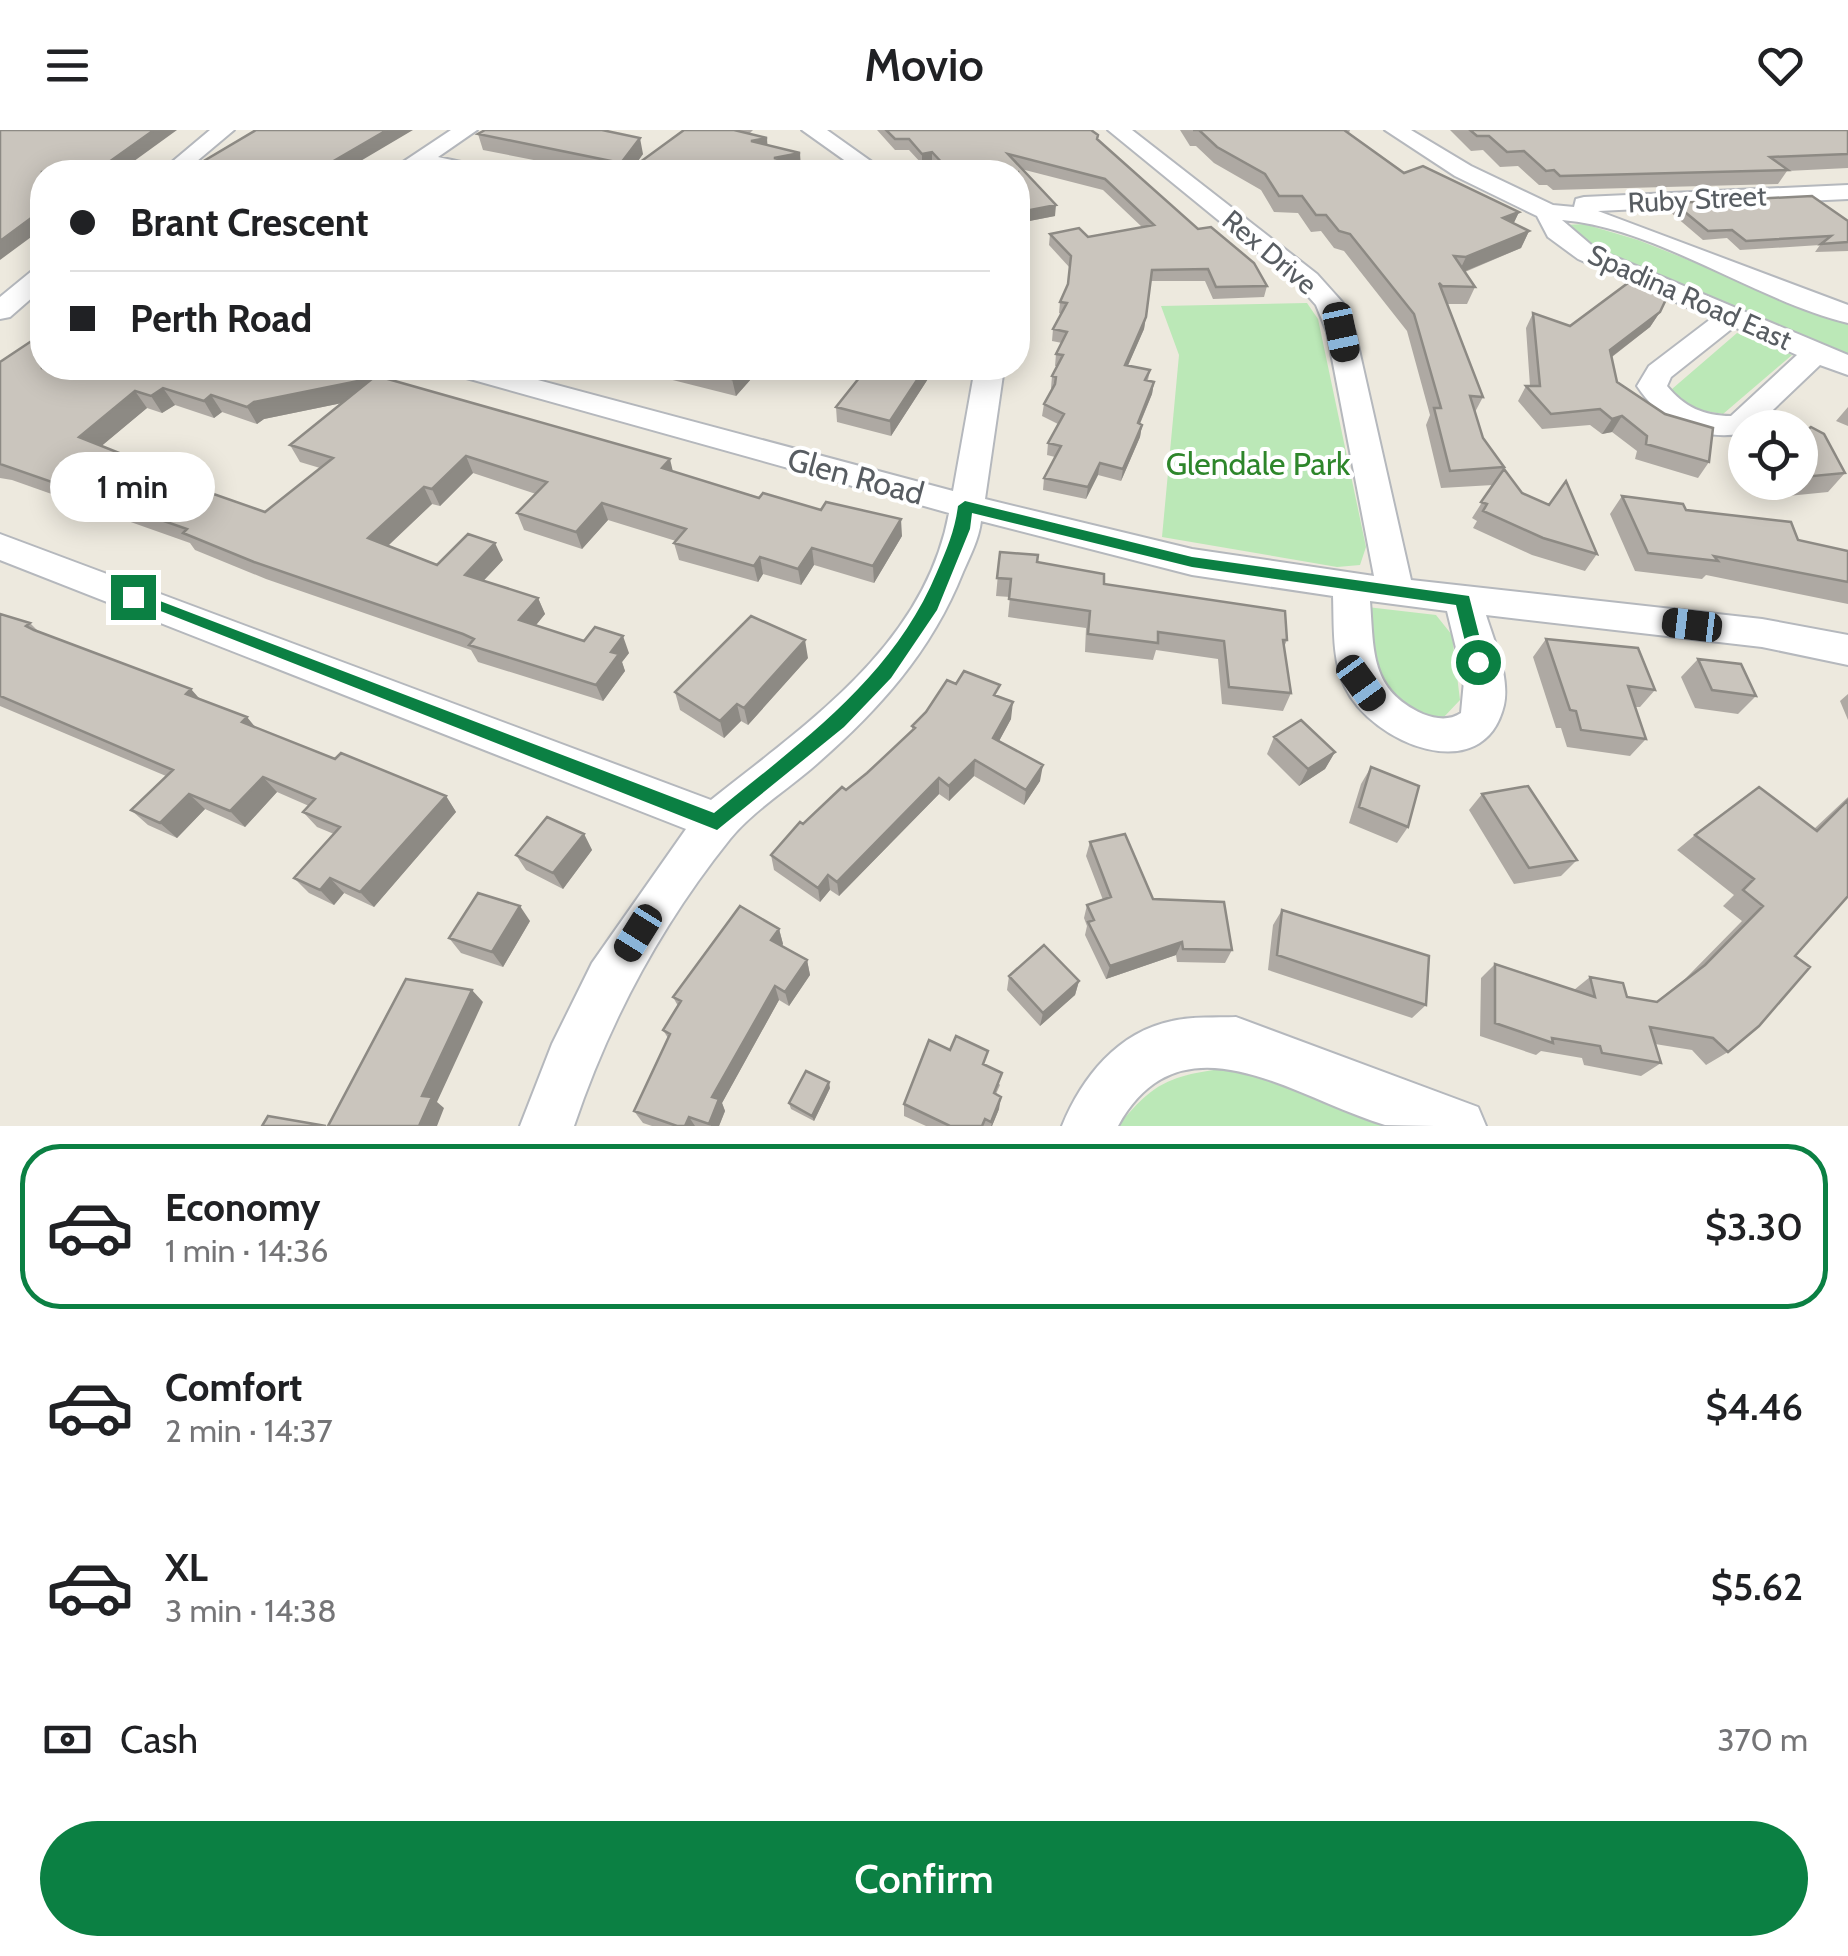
<!DOCTYPE html>
<html lang="en">
<head>
<meta charset="utf-8">
<style>
	:root { --surface:#fff; --page:#f2f2f2; --text:#202124; --muted:#757577; --line:#e0e0e0; --accent:#0b8043 }
	body { margin:0; font-family:Cabin,sans-serif; background:var(--page); color:var(--text); height:100vh; display:flex; flex-direction:column; font-size:38px; white-space:nowrap }
	* { box-sizing:border-box; margin:0 }
	p { font-size:32px; color:var(--muted) }
	.icon { flex:none; width:55px; height:55px; fill:none; stroke:currentColor; stroke-width:2; stroke-linecap:round; stroke-linejoin:round }
	.map { position:relative; height:996px; overflow:hidden }
	.sheet { display:flex; flex-direction:column; background:var(--surface); flex:1 }
	.sheet>* { flex:none }
	.hud { position:absolute; left:30px; top:30px; width:1000px; height:220px; border-radius:40px; box-shadow:0 5px 25px #0003; display:grid; align-content:center; height:220px; padding:0 40px; background:var(--surface) }
	.fabs { position:absolute; left:1728px; top:280px; display:grid; gap:20px }
	.fabs a { display:grid; place-items:center; width:90px; height:90px; border-radius:50%; background:var(--surface); box-shadow:0 5px 25px #0003; font-size:50px }
	.end { position:absolute; width:45px; height:45px; margin:-22px; border:12px solid #0b8043; background:#fff; box-shadow:0 0 0 5px #fff }
	.from { border-radius:50% }
	.bubble { position:absolute; height:70px; border-radius:35px; background:var(--surface); box-shadow:0 5px 25px #0003; font-size:32px; font-weight:600; line-height:70px; text-align:center }
	.car { position:absolute; width:30px; height:60px; margin:-30px -15px; border-radius:12px; box-shadow:0 0 8px 2px #0007; background:linear-gradient(#222 24%,#8ab4d8 0 40%,#222 0 76%,#8ab4d8 0 86%,#222 0) }
	.hud b { display:flex; align-items:center; gap:35px; height:95px; font-size:38px }
	.hud b+b { border-top:2px solid var(--line) }
	.hud i { width:25px; height:25px; background:var(--text) }
	ul { padding:18px 0 0; list-style:none }
	li { display:flex; align-items:center; gap:30px; height:165px; margin:0 20px 15px; padding:0 20px; border:5px solid transparent; border-radius:40px }
	li div { flex:1 }
	li b { display:block; font-size:38px }
	li em { font-style:normal; font-weight:600 }
	li.active { border-color:var(--accent) }
	li>.icon { width:90px; height:90px; stroke-width:1.5 }
	.pay { display:flex; align-items:center; gap:25px; height:110px; padding:0 40px; font-size:38px }
	.pay p { margin-inline-start:auto }
	.cta { display:flex; gap:20px; margin-top:auto; padding:20px 40px }
	.cta a { flex:1; height:115px; border-radius:60px; background:var(--accent); color:#fff; font-size:40px; font-weight:600; line-height:115px; text-align:center }
	header { display:flex; justify-content:space-between; align-items:center; height:130px; padding:0 40px; background:var(--surface); font-size:45px; font-weight:600 }
	.map>svg:first-child { display:block }
	.green { fill:#bbe8b7 }
	.lines { fill:none; stroke-linecap:round; stroke-linejoin:round }
	.street-casing { stroke:#b5b8bd; stroke-width:4 }
	.street { fill:#fff; fill-rule:evenodd }
	.wall { fill:#aea9a3; fill-rule:evenodd }
	.shaded-wall { fill:#8d8a84 }
	.building { fill:#cac5bd; stroke:#8d8a84; stroke-width:2.5; fill-rule:evenodd }
	.route { fill:#0b8043 }
	.labels { text-anchor:middle; dominant-baseline:central; stroke-width:8; stroke-linejoin:round; paint-order:stroke }
	.far-street-label { font-size:28px; fill:#585d62; stroke:#fff }
	.park-label { font-size:32px; fill:#2e862b; stroke:#fff }
	.street-label { font-size:32px; fill:#585d62; stroke:#fff }
</style>
</head>
<body>
<header><svg class="icon" aria-label="menu" viewBox="0 0 24 24"><path d="M4 6h16M4 12h16M4 18h16"/></svg>Movio<svg class="icon" aria-label="heart" viewBox="0 0 24 24"><path d="M12 20l-8-8c-3-5 5-10 8-4 3-6 11-1 8 4z"/></svg></header>
<div class="map">
<svg width="1848" height="996" viewBox="0 0 1848 996">
	<rect width="100%" height="100%" fill="#ede9de"/>
	<path class="green" d="M1584,94L1638,110L1848,193V229L1599,124L1566,95Z
		M1307,173L1318,189L1366,417L1360,435L1337,437L1162,407L1179,225L1161,176Z
		M1737,203L1792,225L1723,284L1688,278L1674,269L1672,259Z
		M1367,477L1436,485L1452,505L1460,570L1443,588C1373,577 1381,537 1367,477Z
		M1227,938L1406,996H1118C1155,951 1170,946 1227,938Z"/>
	<g class="lines">
		<g class="street-casing">
			<path id="street" d="M210,0H234L184,42H160Z
				M451,0H477L438,27L484,37L487,42H446L422,37L414,42H388Z
				M802,0H827L886,42H861Z
				M1108,0H1132L1317,144L1343,173L1355,202L1411,450L1762,489L1848,505V535L1762,517L1486,485C1494,511 1510,547 1504,575C1484,660 1371,613 1345,557C1332,530 1334,496 1333,466L1192,445L981,391C979,409 970,426 963,442C931,523 877,582 811,639C785,661 752,682 730,709C661,795 609,892 574,996H520L552,914L592,833L686,699L0,430V404L711,670C808,593 925,514 949,383L452,244L448,238H493L953,361L975,238H1004L985,369L1192,419L1374,446L1327,202L1316,175L1299,156ZM1370,471L1447,481L1464,551L1461,583C1449,591 1436,589 1423,584C1370,560 1374,522 1370,471Z
				M1385,0H1411L1471,36L1553,75L1574,77L1576,69L1584,67L1848,55V69L1598,81L1848,175V193C1754,170 1658,98 1562,90L1596,119L1848,225V245L1820,235L1754,298H1745V302L1740,304C1697,310 1661,292 1637,256L1649,236L1712,188L1578,129L1548,107L1537,86L1455,46ZM1734,197L1797,225L1731,286C1704,286 1684,277 1667,256L1671,247Z
				M42,138V159L10,187L0,189V167L33,140Z
				M1236,887L1478,977L1486,996C1455,996 1415,996 1385,995C1296,969 1182,880 1118,996H1062C1082,947 1118,902 1172,891C1192,886 1216,888 1236,887Z"/>
		</g>
		<use href="#street" class="street"/>
	</g>
	<path class="wall" d="M684,0H753L749,4L767,8V15L801,34L832,42H638L636,35Z
		M877,0H1091L1097,9L1198,99L1267,156L1264,167L1213,169L1205,151H1150L1144,199L1128,235L1150,240L1148,250L1154,252L1152,264L1140,294L1142,295L1140,307L1121,351L1098,345L1086,369L1043,360L1044,348L1055,327L1047,325L1048,313L1058,294L1042,286L1044,274L1052,259L1051,258L1052,246L1057,236H1055L1056,224L1062,213L1052,211L1053,199L1061,184L1059,183L1060,172L1068,155L1070,138L1049,115L1050,104L1088,107L1142,97L1103,60L1021,39L1055,86L1019,93L1018,91V42H940L932,33L922,34L909,20H895Z
		M1180,0H1350L1349,3L1404,43L1519,82L1513,94L1529,101L1521,118L1465,142L1475,157L1467,174H1447L1483,267L1475,282L1483,308L1504,337L1495,352L1522,363L1597,424L1585,441L1532,425L1473,398L1477,391L1472,388L1493,355L1441,358L1426,295L1430,285L1407,201L1344,121L1334,118L1321,101L1311,102L1298,83L1274,82L1261,60L1214,33L1196,16H1190Z
		M1450,0H1848V38L1787,41L1778,54L1553,60L1547,55H1539L1518,36L1500,37L1483,20L1471,21Z
		M478,4L643,24L630,42H595L483,20Z
		M1674,73L1848,91V121L1815,122L1820,115L1740,120L1727,108L1703,110L1669,81Z
		M1660,182L1650,197L1612,227L1617,252L1709,332L1698,348L1635,329L1637,321L1612,302L1602,304L1590,295L1542,299L1518,271L1526,256H1530L1526,198L1533,183L1570,196Z
		M0,232L349,238L673,342L759,368L902,406L874,453L814,435L801,455L763,444L758,452L679,430L674,413L676,411L608,390L582,419L524,400L517,383L536,364L473,343L440,376L432,374L388,416L437,435L503,430L483,451L538,468L545,484L536,495L584,511L629,523L622,532L625,541L603,571L478,532L471,520L266,449L195,420L190,413L12,350L0,348ZM342,273L290,315L300,332L320,338L265,382L139,338L132,328L101,316L147,278L162,283L175,275L214,288L222,282L257,294L264,289Z
		M625,238H758L759,240L736,266Z
		M935,238L891,306L837,292L836,277Z
		M1848,277V296L1836,291Z
		M1800,305L1845,343L1828,362L1788,366L1774,352H1800Z
		M1622,366L1686,380L1798,410L1848,421V474L1706,445L1702,449L1635,441L1610,384Z
		M1000,422L1287,510L1284,517L1291,563L1283,581L1222,574L1218,529L1156,520L1153,530L1085,522L1086,498L1008,487L1010,467L996,466Z
		M0,484L30,493L40,503L200,570L256,598L335,629L446,666L456,682L374,777L344,763L334,775L309,763L294,748L334,704L317,697L303,682L309,676L277,662L245,697L205,679L177,708L148,695L131,680L166,646L0,576Z
		M1546,509L1655,560L1640,577H1635L1646,609L1630,626L1567,617L1561,598H1556L1533,527Z
		M808,528L748,595L741,591L724,608L680,580L675,562Z
		M1698,529L1756,566L1738,584L1695,578L1681,547Z
		M1848,564V590L1840,571Z
		M999,567L1011,589L999,611L1040,651L1024,675L974,646L949,671L939,664L839,766L830,760L820,772L774,740L771,725L803,694L867,643L912,601V596Z
		M1274,607L1335,622L1325,639L1299,656L1267,624Z
		M1371,637L1408,697L1397,713L1349,693L1361,654Z
		M1482,664L1577,730L1561,746L1514,754L1469,680Z
		M1848,667V766L1795,826L1728,922L1706,935L1692,920L1655,914L1661,933L1641,946L1584,935L1582,928L1541,921L1536,925L1480,906L1481,848L1495,834L1574,860L1590,847L1627,867L1656,872L1685,849L1742,791L1723,776L1734,765L1677,720L1695,705L1814,699Z
		M584,704L592,720L563,759L526,740L516,725Z
		M1090,712L1153,769L1232,820L1225,833L1177,832L1176,825L1106,849L1085,805L1087,796L1084,788L1087,775L1103,770L1086,726Z
		M1282,780L1426,875L1412,888L1268,840L1273,795Z
		M530,791L503,837L461,823L449,808Z
		M779,799L783,814L782,816L807,830L810,845L789,876L779,870L722,973L725,981L719,996H652L643,993L634,981L668,908L663,900L678,876L673,867Z
		M1009,846L1079,851L1075,865L1040,896L1007,860Z
		M986,935L1000,955L996,964L999,979L992,996H926L904,986V974Z
		M830,958L814,991L791,979L789,973Z"/>
	<path class="shaded-wall" d="M154,0H177L119,42H95Z
		M387,0H413L342,42L332,32Z
		M640,8L643,24L630,42H624L621,33Z
		M767,8L768,24L751,11Z
		M932,22V33L922,34V24Z
		M800,23L801,39L774,28Z
		M956,34V42H944L945,36Z
		M1056,75L1055,86L1019,93L1020,82Z
		M42,80V99L0,130V111Z
		M1519,82L1511,99L1503,88Z
		M1529,101L1521,118L1458,144L1466,127Z
		M1660,182L1650,197L1601,235L1610,220Z
		M1146,187L1144,199L1123,247L1125,235Z
		M742,238H758L759,240L736,266L732,249Z
		M925,238H935L891,306L890,291Z
		M373,248L381,265L264,289L257,294L247,277L254,272Z
		M1154,252L1152,264L1135,305L1138,293Z
		M163,258L175,275L162,283L151,266Z
		M135,261L147,278L92,324L79,307Z
		M211,265L222,282L214,288L204,271Z
		M1622,286L1612,302L1602,304L1612,289Z
		M1142,295L1140,307L1121,351L1123,339Z
		M466,326L473,343L440,376L432,359Z
		M132,328L145,345L125,333Z
		M670,329L674,346L662,338Z
		M1100,333L1098,345L1086,369L1088,357Z
		M424,357L432,374L378,425L368,408Z
		M602,373L608,390L582,419L576,402Z
		M901,389L902,406L874,453L873,436Z
		M495,413L503,430L473,462L465,445Z
		M812,418L814,435L801,455L798,439Z
		M760,427L763,444L758,452L754,436Z
		M538,468L545,484L527,506L519,490Z
		M623,506L629,523L622,532L625,541L603,571L596,555L611,522Z
		M805,510L808,528L748,595L744,578Z
		M191,559L206,576L186,564Z
		M1013,572L1011,589L992,624L993,608Z
		M737,574L741,591L724,608L720,591Z
		M247,587L261,604L242,592Z
		M1335,622L1325,639L1299,656L1308,639Z
		M975,630L974,646L949,671V656Z
		M1043,635L1040,651L1024,675L1026,660Z
		M263,647L277,662L245,697L230,681Z
		M939,648V664L839,766L837,752Z
		M189,664L205,679L177,708L160,693Z
		M446,666L456,682L374,777L360,762Z
		M584,704L592,720L563,759L553,743Z
		M828,745L830,760L820,772L818,758Z
		M330,748L344,763L334,775L320,760Z
		M520,776L530,791L503,837L492,822Z
		M779,799L783,814L775,824L771,810Z
		M1182,812L1176,825L1106,849L1110,836Z
		M807,830L810,845L789,876L785,862Z
		M1079,851L1075,865L1040,896L1043,883Z
		M775,856L779,870L722,973L725,981L719,996H711L709,994L712,967Z
		M472,860L483,872L437,972L444,978L437,996H419L422,966Z
		M829,952L830,958L814,991L812,986Z
		M1001,967L999,979L992,996H991Z
		M689,987L695,996H685Z"/>
	<path class="building" d="M0,0H154L95,42H42V80L0,111Z
		M256,0H387L332,32L375,42H196L205,37L197,35Z
		M485,0H602L640,8L621,33L478,4Z
		M684,0H734L767,8L751,11L800,23L774,28L832,42H668L636,35Z
		M886,0H1091L1098,5L1097,9L1198,99L1211,97L1254,133L1267,156L1216,157L1208,139L1152,140L1146,187L1125,235L1150,240L1145,250L1154,252L1138,293L1142,295L1123,339L1100,333L1088,357L1044,348L1061,316L1048,313L1064,284L1044,274L1055,254L1056,247L1052,246L1063,225L1056,224L1067,202L1053,199L1067,173L1060,172L1068,154L1071,126L1050,104L1079,98L1088,107L1154,95L1105,49L1008,24L1056,75L1020,82L1018,79V42H966L956,34L945,36L932,22L922,24L909,9H895Z
		M1193,0H1344L1404,43L1423,36L1519,82L1503,88L1529,101L1466,127L1454,126L1475,157L1442,156L1439,153L1483,267L1470,266L1483,308L1504,337L1450,341L1434,278H1441L1414,184L1350,104L1339,101L1326,85H1316L1302,66H1279L1265,44L1217,17L1199,0Z
		M1470,0H1848V24L1770,27L1788,40L1560,46L1554,40L1546,41L1524,21L1507,22L1489,6H1477Z
		M1812,66L1848,91V112L1821,114L1831,106L1746,111L1732,100L1708,101L1674,73Z
		M1632,150L1669,163L1660,182L1610,220L1617,252L1665,284L1713,298L1709,332L1646,314L1647,306L1622,286L1612,289L1600,279L1551,284L1526,256H1540L1533,183L1570,196Z
		M42,204V238H349L670,329L662,338L759,368L763,363L821,380L826,372L901,389L873,436L812,418L798,439L760,427L754,436L674,413L686,399L602,373L576,402L517,383L547,352L466,326L432,359L424,357L368,408L437,435L468,404L495,413L465,445L538,468L519,490L584,511L595,497L623,506L611,522L619,524L596,555L469,515L474,509L463,504L254,432L183,403L187,399L0,334V232ZM373,248L290,315L333,328L265,382L125,333L132,328L79,307L135,261L151,266L163,258L204,271L211,265L247,277L254,272Z
		M689,238H742L732,249Z
		M867,238H925L890,291L836,277Z
		M1811,297L1824,304L1845,343L1803,347L1800,344V305Z
		M1504,339L1522,363L1549,375L1566,351L1597,424L1543,408L1483,381L1487,374L1481,372Z
		M1622,366L1683,374L1686,380L1791,392L1798,410L1848,421V452L1714,426L1718,431L1648,423Z
		M1000,422L1038,425L1037,432L1104,444V454L1285,481L1287,510H1283L1291,563L1229,557L1224,511L1158,502V513L1088,504L1090,481L1009,469L1011,449L997,448Z
		M0,484L30,493L26,496L34,500L191,559L186,564L247,587L242,592L335,629L341,623L446,666L360,762L330,748L320,760L294,748L340,697L303,682L315,669L263,647L230,681L189,664L160,693L131,680L173,640L0,566Z
		M751,486L805,510L744,578L737,574L720,591L675,562Z
		M1546,509L1638,518L1655,560L1628,556L1646,609L1581,600L1576,581L1570,580Z
		M1698,529L1741,534L1756,566L1712,560Z
		M964,541L1000,555L994,565L1013,572L993,608L1043,635L1026,660L975,630L949,656L939,648L837,752L828,745L818,758L771,725L800,692L803,694L842,657L846,660L867,643L915,598L912,596L926,582L947,550L956,554Z
		M1301,590L1335,622L1308,639L1274,607Z
		M1371,637L1419,656L1408,697L1359,677Z
		M1528,656L1577,730L1529,738L1482,664Z
		M1759,657L1817,701L1848,670V766L1795,826L1810,837L1759,896L1728,922L1713,908L1650,897L1661,933L1602,923L1600,916L1552,908L1553,913L1495,893V834L1595,867L1590,847L1623,853L1627,867L1657,872L1705,835L1763,776L1743,760L1754,749L1695,705Z
		M547,687L584,704L553,743L516,725Z
		M1125,704L1153,769L1224,772L1232,820L1183,819L1182,812L1110,836L1088,792L1094,790L1087,775L1111,767L1090,712Z
		M478,763L520,776L492,822L449,808Z
		M740,776L779,799L771,810L807,830L785,862L775,856L712,967L719,969L709,994L689,987L685,996H677L634,981L670,904L663,900L681,871L673,867Z
		M1282,780L1429,826L1426,875L1277,825Z
		M1044,815L1079,851L1043,883L1009,846Z
		M406,849L472,860L422,966L432,967L419,996H328Z
		M956,906L988,921L983,934L1002,943L994,963L1001,967L991,992L985,989L982,996H950L904,974L929,910L950,920Z
		M806,941L829,952L812,986L789,973Z
		M268,986L326,996H262Z"/>
	<path class="route" d="M965,371L1192,427L1469,466L1486,532L1478,538L1470,532L1456,475L1192,437L972,383L970,399L937,480L891,548L844,597L717,700L125,467L128,463H139L714,683C801,612 893,548 937,442C947,419 955,400 958,376Z"/>
	<g class="labels">
		<g class="far-street-label">
			<text transform="translate(1697 69) rotate(-3)">Ruby Street</text>
			<text transform="translate(1270 122) rotate(40)">Rex Drive</text>
			<text transform="translate(1690 167) rotate(24)">Spadina Road East</text>
		</g>
		<g class="park-label">
			<text x="1258" y="333">Glendale Park</text>
		</g>
		<g class="street-label">
			<text transform="translate(856 346) rotate(15)">Glen Road</text>
		</g>
	</g>
</svg>
<div class="fabs">
<a><svg class="icon" aria-label="locate" viewBox="0 0 24 24"><circle cx="12" cy="12" r="6"/><path d="M12 2v4M12 18v4M2 12h4M18 12h4"/></svg></a>
</div>
<i class="end from" style="left:1478px;top:532px"></i>
<i class="end" style="left:133px;top:467px"></i>
<div class="bubble" style="left:50px;top:322px;width:165px">1 min</div>
<i class="car" style="left:1341px;top:202px;rotate:168deg"></i>
<i class="car" style="left:1692px;top:495px;rotate:277deg"></i>
<i class="car" style="left:1361px;top:553px;rotate:144deg"></i>
<i class="car" style="left:638px;top:803px;rotate:212deg"></i>
<div class="hud">
<b><i class="from"></i>Brant Crescent</b>
<b><i></i>Perth Road</b>
</div>
</div>
<section class="sheet">
<ul>
<li class="active"><svg class="icon" aria-label="car" viewBox="0 0 24 24"><path d="M5 17H2v-5l4-1 3-4h7l3 4 3 1v5h-3M9 17h6M6 11h13"/><circle cx="7" cy="17" r="2"/><circle cx="17" cy="17" r="2"/></svg><div><b>Economy</b><p>1 min · 14:36</p></div><em>$3.30</em></li>
<li><svg class="icon" aria-label="car" viewBox="0 0 24 24"><path d="M5 17H2v-5l4-1 3-4h7l3 4 3 1v5h-3M9 17h6M6 11h13"/><circle cx="7" cy="17" r="2"/><circle cx="17" cy="17" r="2"/></svg><div><b>Comfort</b><p>2 min · 14:37</p></div><em>$4.46</em></li>
<li><svg class="icon" aria-label="car" viewBox="0 0 24 24"><path d="M5 17H2v-5l4-1 3-4h7l3 4 3 1v5h-3M9 17h6M6 11h13"/><circle cx="7" cy="17" r="2"/><circle cx="17" cy="17" r="2"/></svg><div><b>XL</b><p>3 min · 14:38</p></div><em>$5.62</em></li>
</ul>
<div class="pay"><svg class="icon" aria-label="cash" viewBox="0 0 24 24"><path d="M3 7h18v10H3z"/><circle cx="12" cy="12" r="2"/></svg>Cash<p>370 m</p></div>
<div class="cta"><a>Confirm</a></div>
</section>
</body>
</html>
